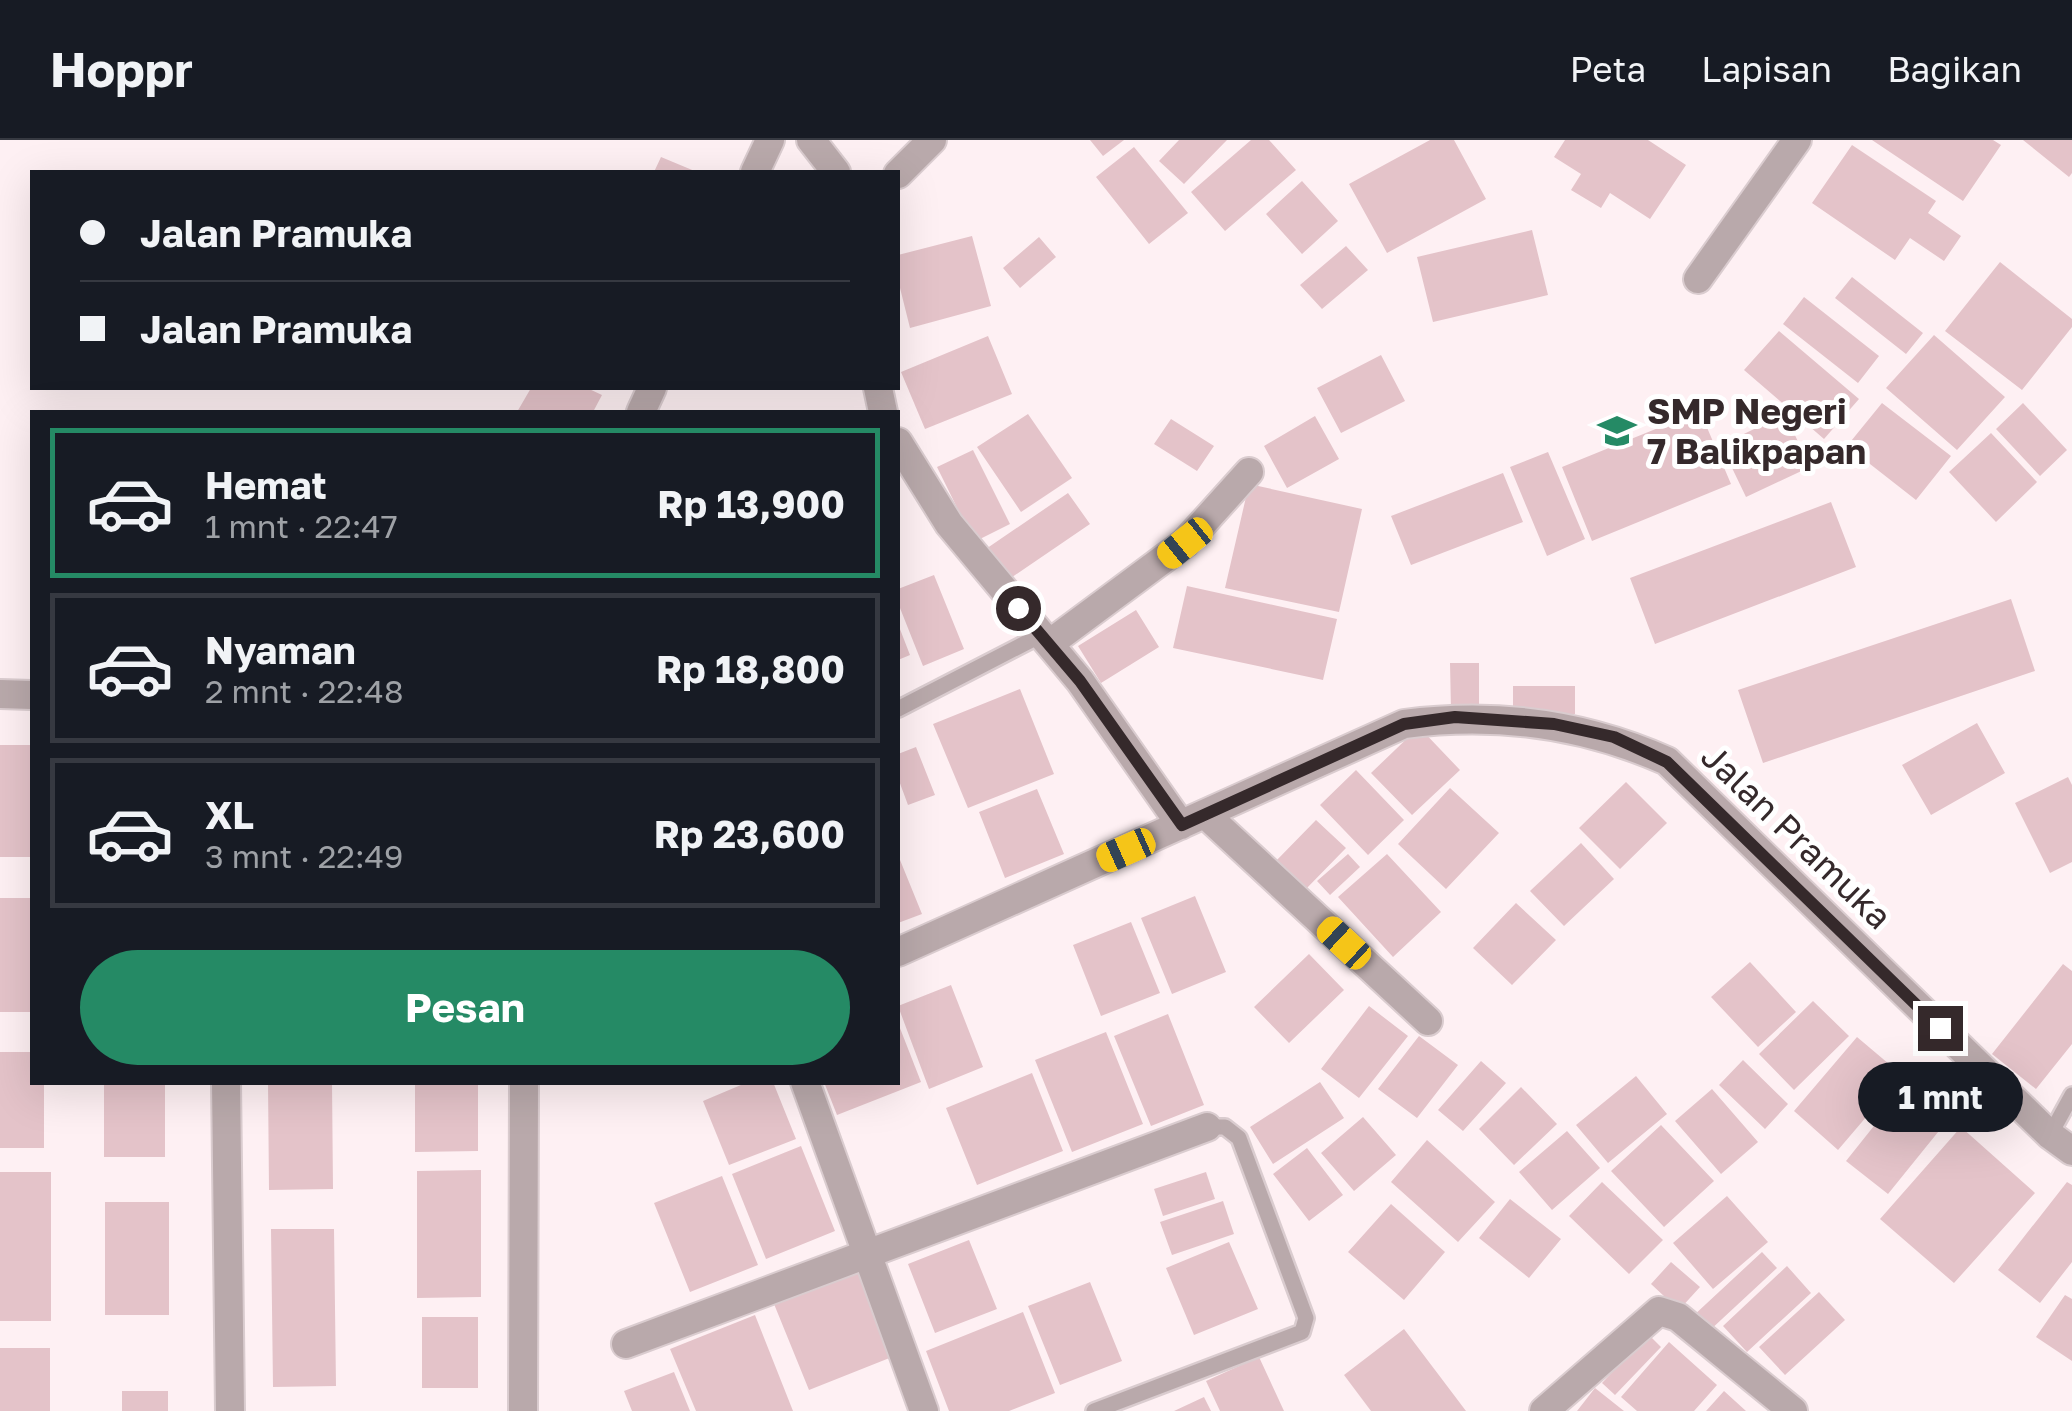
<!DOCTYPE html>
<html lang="id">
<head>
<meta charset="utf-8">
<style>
	:root { --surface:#171b24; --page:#242831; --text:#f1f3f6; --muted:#9ea1a6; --line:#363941; --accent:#258a65 }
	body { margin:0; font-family:"Golos Text",sans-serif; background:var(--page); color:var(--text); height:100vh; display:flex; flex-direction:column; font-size:38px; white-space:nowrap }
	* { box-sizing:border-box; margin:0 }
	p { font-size:32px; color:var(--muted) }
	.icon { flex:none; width:55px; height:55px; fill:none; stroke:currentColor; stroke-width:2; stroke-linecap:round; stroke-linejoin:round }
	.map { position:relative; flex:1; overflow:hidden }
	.panel { position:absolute; left:30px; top:270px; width:870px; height:675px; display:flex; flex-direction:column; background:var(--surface); border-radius:0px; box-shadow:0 10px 40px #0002 }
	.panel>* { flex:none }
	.hud { position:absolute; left:30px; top:30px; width:870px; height:220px; border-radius:0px; box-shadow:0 10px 40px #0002; display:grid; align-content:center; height:220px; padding:0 50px; background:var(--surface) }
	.end { position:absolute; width:45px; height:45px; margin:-22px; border:12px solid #35292b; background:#fff; box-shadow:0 0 0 5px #fff }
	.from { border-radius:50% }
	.bubble { position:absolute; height:70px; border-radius:35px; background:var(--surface); box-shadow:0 10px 40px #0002; font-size:32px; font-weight:700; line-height:70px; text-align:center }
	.car { position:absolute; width:30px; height:60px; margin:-30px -15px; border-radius:12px; box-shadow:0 0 8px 2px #0007; background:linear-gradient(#f5c518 24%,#345 0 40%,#f5c518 0 76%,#345 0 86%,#f5c518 0) }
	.hud b { display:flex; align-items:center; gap:35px; height:95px; font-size:38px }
	.hud b+b { border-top:2px solid var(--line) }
	.hud i { width:25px; height:25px; background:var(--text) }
	ul { padding:18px 0 0; list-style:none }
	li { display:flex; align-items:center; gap:30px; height:150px; margin:0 20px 15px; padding:0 30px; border:5px solid var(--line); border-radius:0px }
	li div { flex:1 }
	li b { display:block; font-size:38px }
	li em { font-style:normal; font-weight:700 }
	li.current { border-color:var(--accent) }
	li>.icon { width:90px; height:90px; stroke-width:1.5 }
	.cta { display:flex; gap:20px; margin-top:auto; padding:20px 50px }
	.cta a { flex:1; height:115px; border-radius:60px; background:var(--accent); color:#fff; font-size:40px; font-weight:700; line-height:115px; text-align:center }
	header { display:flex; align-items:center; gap:60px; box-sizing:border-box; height:140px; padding:0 50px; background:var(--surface); border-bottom:2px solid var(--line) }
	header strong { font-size:48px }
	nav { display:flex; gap:55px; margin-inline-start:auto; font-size:35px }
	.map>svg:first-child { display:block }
	.building { fill:#e4c3c9 }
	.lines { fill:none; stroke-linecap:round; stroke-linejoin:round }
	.service-casing { stroke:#dacccf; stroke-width:20 }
	.minor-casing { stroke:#dacccf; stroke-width:32 }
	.service { stroke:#b9a9ab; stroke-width:15 }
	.minor { stroke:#b9a9ab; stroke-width:28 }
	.route { stroke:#35292b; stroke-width:12 }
	.labels { text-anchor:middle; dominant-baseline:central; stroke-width:10; stroke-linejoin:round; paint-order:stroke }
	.poi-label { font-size:35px; font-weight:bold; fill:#35292b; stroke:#fff; text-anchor:start }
	.street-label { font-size:35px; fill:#35292b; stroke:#fff }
</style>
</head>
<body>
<header>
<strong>Hoppr</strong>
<nav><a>Peta</a><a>Lapisan</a><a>Bagikan</a></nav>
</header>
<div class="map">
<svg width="2072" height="1271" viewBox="0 0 2072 1271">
	<rect width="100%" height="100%" fill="#fef0f3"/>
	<path class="building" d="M1090,0H1124L1103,16Z
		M1179,0H1227L1184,44L1159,21Z
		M1251,0H1269L1296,30L1225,91L1191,52Z
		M1430,0H1454L1486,59L1387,113L1349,44Z
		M1565,0H1648L1686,25L1650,79L1610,53L1601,68L1571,50L1581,34L1554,17Z
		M1872,0H1993L2001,5L1963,61Z
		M2023,0H2072V33L2069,37Z
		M1852,5L1936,61L1928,73L1961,96L1944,121L1910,98L1895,120L1812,63Z
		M1134,7L1188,73L1149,104L1096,37Z
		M661,17L697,32H654Z
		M1302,41L1338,81L1302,114L1266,74Z
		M1532,90L1548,155L1433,182L1417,117Z
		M972,96L991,166L910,188L898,140V115Z
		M1039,97L1056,117L1020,148L1003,128Z
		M1346,106L1368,130L1322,169L1300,145Z
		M2000,122L2072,179V187L2022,250L1945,191Z
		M1852,137L1923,193L1906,214L1835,158Z
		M1804,157L1879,216L1858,243L1783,184Z
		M1779,191L1859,259L1824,299L1744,230Z
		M1934,195L2005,257L1957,310L1886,248Z
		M988,196L1012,254L925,289L901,232Z
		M1381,215L1405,261L1341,293L1317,248Z
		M531,248H587L602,255L593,272H517Z
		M1882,263L1951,316L1916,360L1847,306Z
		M2023,263L2067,310L2040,336L1996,289Z
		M1700,271L1731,344L1592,401L1562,327Z
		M1028,274L1072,338L1021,372L977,307Z
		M1785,274L1810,327L1746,357L1721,305Z
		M1315,276L1339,319L1287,348L1264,306Z
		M1171,279L1214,306L1197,331L1154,304Z
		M1991,293L2037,342L1996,382L1949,332Z
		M973,310L1010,384L974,402L937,327Z
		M1548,312L1585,399L1547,416L1510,327Z
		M1503,333L1523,382L1411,425L1391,376Z
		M1249,344L1362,369L1339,472L1225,448Z
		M1068,353L1090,384L1002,444L980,413Z
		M1831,362L1856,427L1655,504L1630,438Z
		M934,435L964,509L923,526L898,463V449Z
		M1187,446L1337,479L1323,540L1173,508Z
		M2011,459L2035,531L1763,623L1738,550Z
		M1136,470L1159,507L1101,543L1078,506Z
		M898,484L910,515L898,520Z
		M1450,523H1479V570H1451Z
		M1513,546H1575V574H1513Z
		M1020,549L1054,634L968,668L933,584Z
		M1977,583L2005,633L1931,675L1902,625Z
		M1419,587L1460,630L1412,675L1371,633Z
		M0,605H32V717H0Z
		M916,607L935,655L908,665L898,638V614Z
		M1356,630L1404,680L1368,715L1320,665Z
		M2068,637L2072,645V722L2050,733L2015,663Z
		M1626,642L1667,683L1620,729L1579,688Z
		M1450,648L1499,693L1446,749L1398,704Z
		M1037,649L1064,714L1005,738L979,672Z
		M1316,680L1346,708L1304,751L1274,723Z
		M1581,703L1614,739L1564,786L1530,751Z
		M1348,714L1360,727L1330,755L1317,741Z
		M1387,714L1441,772L1393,817L1338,757Z
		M898,715L922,774L898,783Z
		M1195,756L1226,832L1172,854L1141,778Z
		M0,758H32V872H0Z
		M1516,763L1556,800L1512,845L1473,808Z
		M1131,782L1160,853L1101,876L1073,805Z
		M1309,814L1344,850L1289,903L1254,867Z
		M1750,822L1796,872L1758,907L1711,857Z
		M2063,824L2072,831V904L2036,949L1992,914Z
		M951,845L983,927L929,949L898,866Z
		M1813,861L1849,896L1794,950L1759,914Z
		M1369,866L1408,896L1359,958L1321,929Z
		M1168,874L1204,965L1151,986L1114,896Z
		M898,883L921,942L837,975L824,942H898Z
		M1106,892L1143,984L1072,1012L1035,920Z
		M1419,896L1458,925L1417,978L1378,949Z
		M1857,897L1902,935L1838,1010L1794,971Z
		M0,912H32V942H44V1008H0Z
		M1743,920L1788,964L1765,989L1719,945Z
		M1481,921L1506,943L1463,991L1438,970Z
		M1032,933L1063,1011L977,1045L946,968Z
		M1636,936L1667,974L1608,1023L1576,985Z
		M104,942H165V1017H104Z
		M268,942H332L333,1049L269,1050Z
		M415,942H478V1011L415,1012Z
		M748,942H773L796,999L729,1025L703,961Z
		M1320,942L1344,978L1273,1024L1250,987Z
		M1909,942L1951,976L1888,1054L1846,1021Z
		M1521,947L1557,984L1514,1025L1479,989Z
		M1712,949L1758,1002L1721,1034L1675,981Z
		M1363,977L1396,1015L1354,1051L1321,1013Z
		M1661,985L1714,1041L1664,1087L1611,1031Z
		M1961,987L2035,1053L1954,1143L1880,1079Z
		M1567,991L1600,1028L1552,1070L1519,1032Z
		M1427,1000L1495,1062L1458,1102L1391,1042Z
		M801,1006L835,1091L766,1119L732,1034Z
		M1307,1008L1343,1055L1309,1081L1273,1034Z
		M481,1030V1157L417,1158V1031Z
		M0,1032H51V1181H0Z
		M1206,1032L1215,1059L1163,1076L1154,1049Z
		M722,1036L758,1125L690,1152L654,1063Z
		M1602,1042L1663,1100L1629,1134L1569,1076Z
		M2067,1042L2072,1045V1122L2040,1163L1998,1130Z
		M1727,1056L1768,1102L1713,1149L1673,1103Z
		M1510,1059L1561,1099L1529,1138L1479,1098Z
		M1223,1061L1234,1094L1172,1115L1160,1082Z
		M105,1062H169V1175H105Z
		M1391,1064L1445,1112L1404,1160L1348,1112Z
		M271,1089H334L336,1246L273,1247Z
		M969,1100L997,1169L935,1193L908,1124Z
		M1229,1102L1258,1169L1194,1195L1166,1128Z
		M1762,1112L1777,1128L1708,1192L1692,1177Z
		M1671,1122L1700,1147L1679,1170L1651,1144Z
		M1787,1126L1811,1153L1747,1212L1723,1186Z
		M858,1130L892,1217L809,1250L774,1164Z
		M1090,1142L1122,1221L1060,1245L1028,1166Z
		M1819,1152L1845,1180L1785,1235L1759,1207Z
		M2065,1155L2072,1159V1221L2036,1197Z
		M1023,1172L1055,1253L1009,1271H949L926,1211Z
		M755,1175L793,1271H696L670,1209Z
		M422,1177H478V1248H422Z
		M1404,1189L1466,1271H1371L1344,1235Z
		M1648,1194L1661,1207L1615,1255L1602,1243Z
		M1669,1202L1717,1245L1694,1271H1637L1621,1257Z
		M0,1208H50V1271H0Z
		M1259,1217L1284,1271H1220L1206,1241Z
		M674,1232L690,1271H632L624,1251Z
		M1595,1248L1624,1271H1577Z
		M122,1251H168V1271H122Z
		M1724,1251L1746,1271H1706Z
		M1204,1257L1211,1271H1174Z"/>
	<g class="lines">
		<g class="service-casing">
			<path id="service" d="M898,569L1041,495
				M2050,995L2072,955
				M1094,1271L1302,1192L1306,1178L1239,998L1225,987H1207"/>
		</g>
		<g class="minor-casing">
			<path id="minor" d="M811,0L836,32
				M755,32L770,0
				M898,34L932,0
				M1698,139L1797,0
				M878,248L883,272
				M641,272L652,248
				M898,302L949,384L1080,541L1181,685
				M1049,504L1185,403L1249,332
				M0,554L32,555
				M1205,674L1428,881
				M898,812L1404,584C1496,572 1582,583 1667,621L2050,995L2072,1011
				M226,942L230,1271
				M805,942L924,1271
				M626,1204L1207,987
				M523,1271L524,942
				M1544,1271L1659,1171L1678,1177L1793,1271"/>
		</g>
		<use href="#service" class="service"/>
		<use href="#minor" class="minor"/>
	</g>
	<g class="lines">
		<path class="route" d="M1018,468L1080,541L1182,685L1404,584L1455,577L1554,584L1614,597L1667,622L1940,888"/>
	</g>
	<defs>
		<g id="school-bare" transform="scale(3)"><path d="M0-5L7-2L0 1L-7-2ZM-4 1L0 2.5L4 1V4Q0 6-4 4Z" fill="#258a65" stroke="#fff" stroke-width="2.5" paint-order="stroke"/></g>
	</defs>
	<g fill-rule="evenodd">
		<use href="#school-bare" x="1617" y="291"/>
	</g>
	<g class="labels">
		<g class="poi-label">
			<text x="1647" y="271">SMP Negeri<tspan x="1647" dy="40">7 Balikpapan</tspan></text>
		</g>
		<g class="street-label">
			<text transform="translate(1797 696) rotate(44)">Jalan Pramuka</text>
		</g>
	</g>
</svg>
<i class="end from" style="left:1018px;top:468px"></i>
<i class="end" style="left:1940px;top:888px"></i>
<div class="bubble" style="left:1858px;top:922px;width:165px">1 mnt</div>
<i class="car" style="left:1185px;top:403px;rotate:231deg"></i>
<i class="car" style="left:1126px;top:710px;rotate:246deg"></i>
<i class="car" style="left:1344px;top:803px;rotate:313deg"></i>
<div class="hud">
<b><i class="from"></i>Jalan Pramuka</b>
<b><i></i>Jalan Pramuka</b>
</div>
<section class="panel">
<ul>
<li class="current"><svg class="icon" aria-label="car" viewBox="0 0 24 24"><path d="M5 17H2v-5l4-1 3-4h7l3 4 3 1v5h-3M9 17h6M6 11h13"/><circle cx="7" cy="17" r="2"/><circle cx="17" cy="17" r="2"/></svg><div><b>Hemat</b><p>1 mnt · 22:47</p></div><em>Rp 13,900</em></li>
<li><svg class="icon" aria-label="car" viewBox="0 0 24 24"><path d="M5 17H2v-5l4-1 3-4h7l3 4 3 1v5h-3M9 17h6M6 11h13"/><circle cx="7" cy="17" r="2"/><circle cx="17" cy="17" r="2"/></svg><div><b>Nyaman</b><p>2 mnt · 22:48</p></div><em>Rp 18,800</em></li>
<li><svg class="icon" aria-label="car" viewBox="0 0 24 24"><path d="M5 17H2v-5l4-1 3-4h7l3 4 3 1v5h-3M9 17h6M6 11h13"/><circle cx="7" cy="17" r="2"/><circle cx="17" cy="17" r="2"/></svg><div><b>XL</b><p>3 mnt · 22:49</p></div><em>Rp 23,600</em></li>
</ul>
<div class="cta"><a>Pesan</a></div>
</section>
</div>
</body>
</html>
